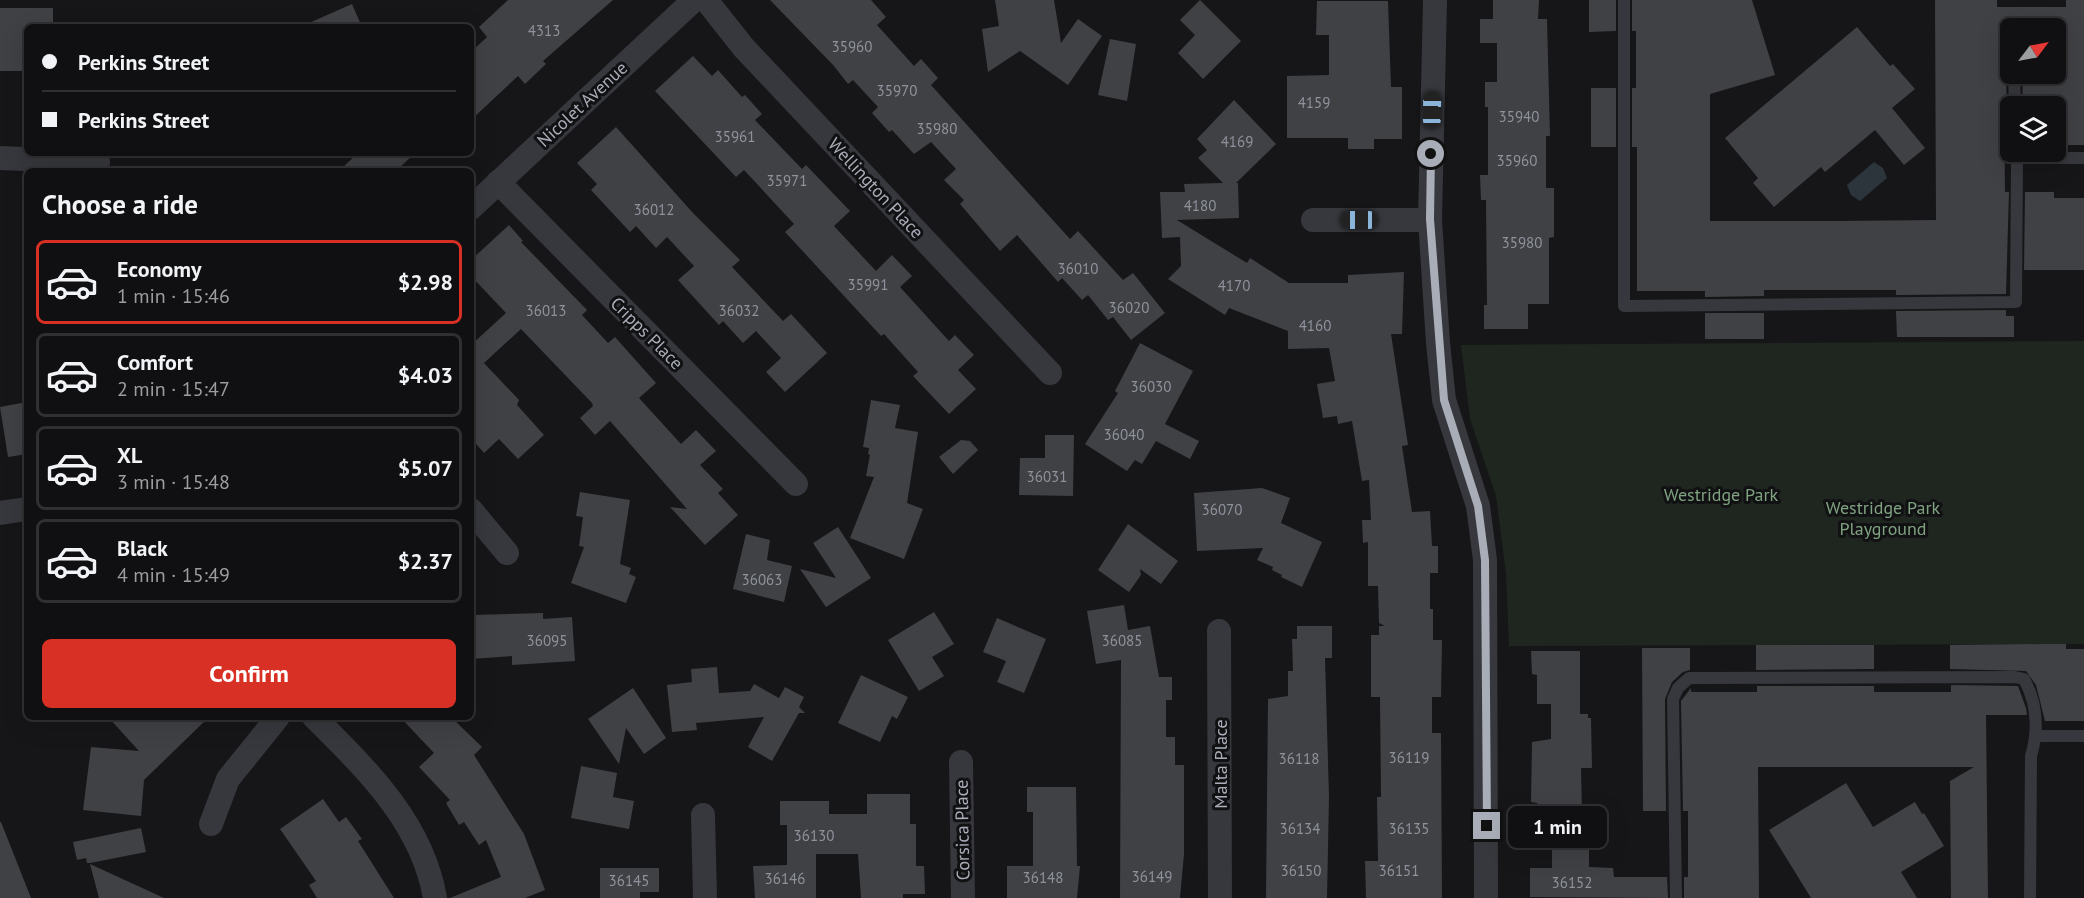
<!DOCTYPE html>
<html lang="en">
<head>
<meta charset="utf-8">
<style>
	:root { --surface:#101012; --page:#1e1e20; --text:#f1f3f6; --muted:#9c9d9f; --line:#303032; --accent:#d93025 }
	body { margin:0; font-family:"PT Sans",sans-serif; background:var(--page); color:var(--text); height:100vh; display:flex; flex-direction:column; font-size:22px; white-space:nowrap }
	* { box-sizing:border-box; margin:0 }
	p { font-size:20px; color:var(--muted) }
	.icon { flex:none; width:33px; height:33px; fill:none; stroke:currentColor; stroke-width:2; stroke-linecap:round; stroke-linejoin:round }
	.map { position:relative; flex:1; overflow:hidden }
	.drawer { position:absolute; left:24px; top:168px; width:450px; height:552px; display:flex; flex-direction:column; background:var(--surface); border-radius:9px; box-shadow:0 6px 24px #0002,0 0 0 2px var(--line) }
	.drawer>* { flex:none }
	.hud { position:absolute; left:24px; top:24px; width:450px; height:132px; border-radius:9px; box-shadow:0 6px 24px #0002,0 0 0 2px var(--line); display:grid; align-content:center; height:132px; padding:0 18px; background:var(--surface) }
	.needle { width:39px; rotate:58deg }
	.tools { position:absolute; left:2000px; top:18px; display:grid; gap:12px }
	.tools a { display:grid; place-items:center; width:66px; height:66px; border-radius:9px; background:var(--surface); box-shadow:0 6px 24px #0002,0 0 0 2px var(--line); font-size:30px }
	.end { position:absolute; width:27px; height:27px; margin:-14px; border:8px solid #a8adb8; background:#111; box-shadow:0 0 0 3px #111 }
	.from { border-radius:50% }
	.bubble { position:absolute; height:42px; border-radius:9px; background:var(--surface); box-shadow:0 6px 24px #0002,0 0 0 2px var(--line); font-size:20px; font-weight:700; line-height:42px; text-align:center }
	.car { position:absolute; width:18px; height:36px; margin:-18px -9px; border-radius:8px; box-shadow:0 0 4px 2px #0007; background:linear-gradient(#222 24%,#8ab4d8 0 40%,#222 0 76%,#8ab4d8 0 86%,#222 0) }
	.hud b { display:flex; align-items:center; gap:21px; height:57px; font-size:22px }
	.hud b+b { border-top:2px solid var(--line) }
	.hud i { width:15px; height:15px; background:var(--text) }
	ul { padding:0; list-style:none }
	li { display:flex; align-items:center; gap:18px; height:84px; margin:0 12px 9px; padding:0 6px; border:3px solid var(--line); border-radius:9px }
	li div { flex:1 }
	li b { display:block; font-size:22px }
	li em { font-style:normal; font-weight:700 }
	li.on { border-color:var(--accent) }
	li>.icon { width:54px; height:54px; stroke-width:1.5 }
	h2 { padding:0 18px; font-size:27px; line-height:72px }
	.cta { display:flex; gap:12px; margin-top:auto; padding:12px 18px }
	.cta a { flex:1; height:69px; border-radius:9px; background:var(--accent); color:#fff; font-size:24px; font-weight:700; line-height:69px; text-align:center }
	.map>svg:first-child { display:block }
	.green { fill:#1e261f }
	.water { fill:#2c353c }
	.building { fill:#404145 }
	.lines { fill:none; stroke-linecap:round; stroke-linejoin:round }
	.service { stroke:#37383d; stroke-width:12 }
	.minor { stroke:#37383d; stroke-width:24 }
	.route { stroke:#a8adb8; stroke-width:8 }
	.labels { text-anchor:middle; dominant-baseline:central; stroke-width:6; stroke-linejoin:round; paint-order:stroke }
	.number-label { font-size:15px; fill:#8e929b }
	.street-label { font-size:18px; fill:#a8adb8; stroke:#111113 }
	.park-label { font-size:18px; fill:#7fa381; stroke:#111113 }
</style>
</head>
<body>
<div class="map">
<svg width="2084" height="898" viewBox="0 0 2084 898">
	<rect width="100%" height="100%" fill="#161618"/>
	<path class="green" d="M2084,341V644L1509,646L1506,573L1496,496L1470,419L1461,345Z"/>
	<path class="water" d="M1874,162L1883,168L1887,178L1860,201L1851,195L1847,185Z"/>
	<path class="building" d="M508,0H613L543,61L546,64L525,84L518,76L471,120V52L487,37L479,27Z
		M770,0H871L886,17L877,25L914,66L921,59L938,78L931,85L1070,239L1078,231L1123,280L1133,273L1165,313L1131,340L1113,317L1108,320L1088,295L1082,300L1062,278L1058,282L1017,235L1000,251L960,204L964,200L944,180L956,169L931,142L914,154L892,130L889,132L872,113L878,107L853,80L848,84L834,66Z
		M995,0H1054L1061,43L1078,19L1102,36L1068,85L1020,51L988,72L982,29L999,26Z
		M1200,0L1241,41L1203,79L1178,53L1195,35L1180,20Z
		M1493,0H1539L1538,19H1547L1550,136H1546V188H1554V237L1549,238V304H1528V329H1484V305H1487L1486,200H1481L1480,175H1488V107H1485V82H1497V43H1480V19H1493Z
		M1589,0H1616V31L1589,32Z
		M1632,0H1752L1775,75L1710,94V221H1839L1936,220L1935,0H1997V7H2066V0H2084V145H2055V106H2023L2022,74H2066V28H2020L2019,20L2013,17L2007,18L2004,24L2007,106H2004L2005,192H2009L2006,294L1896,295V290H1764V296L1705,297V291H1637V147H1632V88H1636V31H1632Z
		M1317,1H1388L1391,87H1402V139H1374V149H1348V138H1287V76L1329,75V35H1316Z
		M352,4L362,27H300Z
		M0,8H53V27H27V71H0Z
		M1857,27L1890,66L1893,64L1915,89L1892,108L1925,148L1904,165L1875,130L1825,172L1821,167L1774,207L1753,183L1758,178L1725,138Z
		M1110,39L1136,44L1127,101L1098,95Z
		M693,56L712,76L718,70L742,97L745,95L762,114L755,120L802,169L806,165L850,211L834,226L876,271L892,255L912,276L900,287L949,341L955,335L974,355L958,370L976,389L949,414L913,376L918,372L884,334L881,336L785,232L794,224L744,170L736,177L655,91Z
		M1591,88H1616V147H1591Z
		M1234,100L1276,144L1236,183H1238L1239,218L1177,220L1247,263L1250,258L1289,283H1348V275L1404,272L1402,334H1391L1408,445L1402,446L1412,512L1430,511L1432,546H1438V573H1430V609H1433V640H1442L1441,697H1432V733H1441L1442,898H1366L1365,861H1378L1377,797H1381L1380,697H1371V635H1379V626H1385L1379,623L1378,586H1368V542L1363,543L1362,520H1371L1369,480L1362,481L1352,421L1338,424L1337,416L1323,418L1317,384L1335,381L1329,348L1288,349V331L1229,308L1225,315L1168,279L1181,266L1180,237L1162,238L1160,192H1185L1184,184L1223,183L1198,158L1207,150L1197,139Z
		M616,127L693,213L740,260L732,267L783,321L791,314L827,353L785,392L766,372L781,358L756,331L743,343L723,321L719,325L678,280L694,266L667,237L656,248L636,226L630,232L591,190L597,184L577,163Z
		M358,153H415L396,171H339Z
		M2025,192H2054V198H2084V270H2024Z
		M509,225L523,241L521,242L587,310L582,315L608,343L615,337L656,383L639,398L681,444L696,430L716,451L700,465L723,489L718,493L738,515L705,545L670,507L687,509L610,421L595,435L580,418L593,406L592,403L521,329L484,363L519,400L517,405L544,435L518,459L499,439L484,453L471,438V345L506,313L471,276V260Z
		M2006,310V316H2014V337H1897L1896,311Z
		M1705,313H1764V339H1705Z
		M1140,343L1193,371L1165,424L1199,441L1190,459L1156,441L1142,464L1135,460L1127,471L1085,444L1118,393L1115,391Z
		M871,400L900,405L895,428L918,432L907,503L923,509L904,559L850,538L874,477L866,476L870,455L868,454L869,448L863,447Z
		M27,402V454L8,457L0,407Z
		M1045,435H1074L1073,496L1019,495L1020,458H1045Z
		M961,440L970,441L978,450L953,474L939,457Z
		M1262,488L1290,498L1281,523L1322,542L1302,587L1281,577L1282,575L1272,570L1273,567L1257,560L1263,548L1197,551L1194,493Z
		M580,492L630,500L620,564L631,568L629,574L636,577L626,603L571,583L584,547L579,546L583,517L576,516Z
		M1128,524L1178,561L1161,584L1140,569L1141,575L1129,592L1098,570Z
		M838,527L871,578L826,607L800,569L836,578L813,543Z
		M746,534L770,540L767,560L792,566L784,602L733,589Z
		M1124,605L1128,630L1150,626L1159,677H1172V700H1166V737H1175V765H1184V854L1180,898H1120L1121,660L1096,664L1087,611Z
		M934,612L954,644L932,657L944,676L919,691L888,640Z
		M543,613V619L572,617L575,661L512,665V656L471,659V615Z
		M997,618L1046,639L1024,693L997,682L1006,661L983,652Z
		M1297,626H1332V658H1325L1329,797L1327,898H1266L1268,699L1288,696V671H1293L1292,639H1297Z
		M2045,644H2066V649H2084V721H2045L2036,685L2026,671L1950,669V645Z
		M1756,645H1874V669L1756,670Z
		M1642,648H1690V670L1683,672L1672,682L1665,699L1666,811H1643Z
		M1531,651H1580V714H1588V718H1591L1592,768H1581L1582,813H1597V832H1589V867L1613,868L1614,877H1667L1668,898L1530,897V868H1552V832H1537V803L1531,802L1532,742L1551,739V704H1537V675L1532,674Z
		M717,667L719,693L750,691L754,684L779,698L785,687L804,697L799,707L805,713H799L772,761L748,747L764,717L696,723L697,730L672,732L667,685L692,682L691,669Z
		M861,675L908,697L897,719L892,716L880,742L838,723Z
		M1951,685L2018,686L2026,708L2027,715H1986L1988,898H1951L1950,781L1974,767H1758L1759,898H1684V877H1688V811H1683L1681,701L1691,688V692H1757V686H1874V692H1951Z
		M633,688L666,738L644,754L626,728L619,764L588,719Z
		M108,717H209L144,780L141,816L83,810L91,747L139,751Z
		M400,717H451L482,747L474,755L524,834L545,890L525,898H450L501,877L486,840L479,845L464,822L459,825L446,803L450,800L419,767L434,753Z
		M581,766L617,773L613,797L634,801L629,829L571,818Z
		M1846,783L1873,827L1915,802L1922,814L1924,813L1944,846L1901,872L1917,898H1811L1769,830Z
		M1027,787H1076L1077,866H1080L1077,898H1007V866H1033V812H1027Z
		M867,794H910V824H916V866H924L925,894H903V898H861L858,854H816V898H755L753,866L787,865V825H780V801H829V814H867Z
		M323,799L339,822L346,817L362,839L358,841L394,898H317L309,885L316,881L280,829Z
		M0,822H1L31,898H0Z
		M141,828L146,852L90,863H87L86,858L77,860L73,842Z
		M90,864L164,898H99Z
		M600,868H659V892H640V898H600Z"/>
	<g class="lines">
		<path class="service" d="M1624,0V306L2016,302L2017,158H2084
			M2012,25V28
			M2014,74L2015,106
			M2036,736H2084
			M1676,898L1673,699L1678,688L1689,678L2015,677L2024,679C2037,703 2039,729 2031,756L2030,898"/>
		<path class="minor" d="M706,0L744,48L1050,373
			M1435,0L1430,220L1438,343L1444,400L1478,506L1485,560L1486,898
			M0,158L98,162
			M498,182L796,484
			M471,208L694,0
			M1313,220H1430
			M471,510L507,553
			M0,513L27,509
			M1219,631L1220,898
			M314,717C366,769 422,822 435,898
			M961,762L963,898
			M703,815L705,898
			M211,824L228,779L278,717"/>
	</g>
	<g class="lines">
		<path class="route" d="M1431,154L1430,219L1444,400L1478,506L1485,560L1487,826"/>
	</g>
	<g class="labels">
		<g class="number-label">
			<text x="544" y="30">4313</text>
			<text x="852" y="46">35960</text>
			<text x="897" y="90">35970</text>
			<text x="1314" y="102">4159</text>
			<text x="1519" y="116">35940</text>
			<text x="937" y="128">35980</text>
			<text x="735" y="136">35961</text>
			<text x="1237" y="141">4169</text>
			<text x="1517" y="160">35960</text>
			<text x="787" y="180">35971</text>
			<text x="1200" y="205">4180</text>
			<text x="654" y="209">36012</text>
			<text x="1522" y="242">35980</text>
			<text x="1078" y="268">36010</text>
			<text x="868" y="284">35991</text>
			<text x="1234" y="285">4170</text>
			<text x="1129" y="307">36020</text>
			<text x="546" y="310">36013</text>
			<text x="739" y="310">36032</text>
			<text x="1315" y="325">4160</text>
			<text x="1151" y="386">36030</text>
			<text x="1124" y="434">36040</text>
			<text x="1047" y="476">36031</text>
			<text x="1222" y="509">36070</text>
			<text x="762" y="579">36063</text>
			<text x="547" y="640">36095</text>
			<text x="1122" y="640">36085</text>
			<text x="1409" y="757">36119</text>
			<text x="1299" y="758">36118</text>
			<text x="1300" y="828">36134</text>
			<text x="1409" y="828">36135</text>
			<text x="814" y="835">36130</text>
			<text x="1301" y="870">36150</text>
			<text x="1399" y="870">36151</text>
			<text x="1152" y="876">36149</text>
			<text x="1043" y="877">36148</text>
			<text x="785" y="878">36146</text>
			<text x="629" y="880">36145</text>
			<text x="1572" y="882">36152</text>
		</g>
		<g class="street-label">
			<text transform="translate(582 104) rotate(-43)">Nicolet Avenue</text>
			<text transform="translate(876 188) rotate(47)">Wellington Place</text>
			<text transform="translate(647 333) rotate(45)">Cripps Place</text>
			<text transform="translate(1220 764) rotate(-90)">Malta Place</text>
			<text transform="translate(962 830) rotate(-91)">Corsica Place</text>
		</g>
		<g class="park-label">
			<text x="1721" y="494">Westridge Park</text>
			<text x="1883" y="507">Westridge Park<tspan x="1883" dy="21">Playground</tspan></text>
		</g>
	</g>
</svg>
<div class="tools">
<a><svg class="needle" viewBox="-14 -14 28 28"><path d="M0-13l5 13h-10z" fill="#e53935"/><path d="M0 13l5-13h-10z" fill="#9c9d9f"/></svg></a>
<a><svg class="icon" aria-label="layers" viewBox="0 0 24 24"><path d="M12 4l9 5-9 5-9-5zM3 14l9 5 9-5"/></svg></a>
</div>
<i class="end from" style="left:1431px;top:154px"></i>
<i class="end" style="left:1487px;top:826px"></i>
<div class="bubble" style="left:1508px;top:806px;width:99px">1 min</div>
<i class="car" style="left:1432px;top:110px;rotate:1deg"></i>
<i class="car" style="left:1359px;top:220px;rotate:270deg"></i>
<div class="hud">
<b><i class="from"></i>Perkins Street</b>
<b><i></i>Perkins Street</b>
</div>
<section class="drawer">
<h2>Choose a ride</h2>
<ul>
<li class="on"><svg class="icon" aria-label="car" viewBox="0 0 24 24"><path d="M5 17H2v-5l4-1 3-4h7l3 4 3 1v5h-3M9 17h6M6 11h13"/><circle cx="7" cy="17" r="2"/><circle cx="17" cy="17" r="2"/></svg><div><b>Economy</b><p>1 min · 15:46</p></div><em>$2.98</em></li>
<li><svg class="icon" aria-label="car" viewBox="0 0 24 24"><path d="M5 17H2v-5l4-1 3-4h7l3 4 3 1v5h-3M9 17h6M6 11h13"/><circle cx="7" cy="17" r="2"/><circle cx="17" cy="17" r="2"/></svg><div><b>Comfort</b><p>2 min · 15:47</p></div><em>$4.03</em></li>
<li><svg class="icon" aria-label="car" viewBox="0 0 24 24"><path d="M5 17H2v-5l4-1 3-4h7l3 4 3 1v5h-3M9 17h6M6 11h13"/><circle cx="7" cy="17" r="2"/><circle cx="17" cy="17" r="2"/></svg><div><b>XL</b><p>3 min · 15:48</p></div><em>$5.07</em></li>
<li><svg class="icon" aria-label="car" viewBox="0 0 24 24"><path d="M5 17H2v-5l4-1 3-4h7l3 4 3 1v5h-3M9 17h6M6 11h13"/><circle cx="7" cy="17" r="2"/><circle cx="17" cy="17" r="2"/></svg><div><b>Black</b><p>4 min · 15:49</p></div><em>$2.37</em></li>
</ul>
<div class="cta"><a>Confirm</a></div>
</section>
</div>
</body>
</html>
